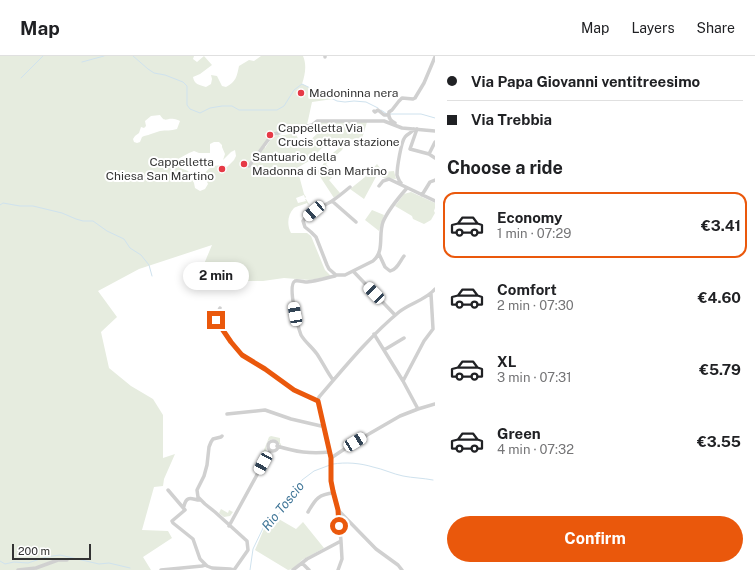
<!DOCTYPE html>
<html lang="en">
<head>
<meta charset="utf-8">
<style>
	:root { --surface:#fff; --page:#f2f2f2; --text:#202124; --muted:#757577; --line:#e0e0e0; --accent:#ea580c }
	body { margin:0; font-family:"Public Sans",sans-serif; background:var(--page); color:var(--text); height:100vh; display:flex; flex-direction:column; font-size:15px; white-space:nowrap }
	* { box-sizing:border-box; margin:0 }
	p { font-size:13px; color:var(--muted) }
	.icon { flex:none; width:22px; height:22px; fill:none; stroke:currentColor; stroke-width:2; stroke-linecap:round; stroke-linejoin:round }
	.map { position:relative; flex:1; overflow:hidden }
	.sheet { display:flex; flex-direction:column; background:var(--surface); width:320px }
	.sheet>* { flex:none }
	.hud { display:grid; align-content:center; height:88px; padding:0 12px; background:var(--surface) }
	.scale { position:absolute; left:12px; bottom:10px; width:79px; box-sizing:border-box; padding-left:4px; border:2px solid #333; border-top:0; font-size:11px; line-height:14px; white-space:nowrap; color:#333; -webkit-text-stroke:3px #fff; paint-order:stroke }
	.end { position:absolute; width:18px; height:18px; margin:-9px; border:5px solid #ea580c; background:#fff; box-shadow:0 0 0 2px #fff }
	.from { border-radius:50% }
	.bubble { position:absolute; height:28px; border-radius:14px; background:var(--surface); box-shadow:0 2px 10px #0003; font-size:13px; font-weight:700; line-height:28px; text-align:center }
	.car { position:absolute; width:12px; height:24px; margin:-12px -6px; border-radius:5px; box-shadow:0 0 3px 1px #0007; background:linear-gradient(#fff 24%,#345 0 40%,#fff 0 76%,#345 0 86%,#fff 0) }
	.hud b { display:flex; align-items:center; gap:14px; height:38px; font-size:15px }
	.hud b+b { border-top:1px solid var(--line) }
	.hud i { width:10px; height:10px; background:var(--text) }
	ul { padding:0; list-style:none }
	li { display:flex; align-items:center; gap:12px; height:66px; margin:0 8px 6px; padding:0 4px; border:2px solid transparent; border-radius:12px }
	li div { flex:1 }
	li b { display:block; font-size:15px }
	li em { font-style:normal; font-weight:700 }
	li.current { border-color:var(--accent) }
	li>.icon { width:36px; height:36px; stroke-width:1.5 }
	h2 { padding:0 12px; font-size:18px; line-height:48px }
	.cta { display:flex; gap:8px; margin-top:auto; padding:8px 12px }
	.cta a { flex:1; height:46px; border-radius:24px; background:var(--accent); color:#fff; font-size:16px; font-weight:700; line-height:46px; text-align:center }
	header { display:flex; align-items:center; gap:24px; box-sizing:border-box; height:56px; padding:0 20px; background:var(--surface); border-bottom:1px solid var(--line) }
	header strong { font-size:19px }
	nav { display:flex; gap:22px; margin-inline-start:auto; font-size:14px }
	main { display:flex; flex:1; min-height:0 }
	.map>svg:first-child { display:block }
	.green { fill:#e6ecdf; fill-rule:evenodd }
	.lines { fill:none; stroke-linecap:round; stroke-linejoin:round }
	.stream { stroke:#cfe2ee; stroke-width:1 }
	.minor { stroke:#d0d0d0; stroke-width:3.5 }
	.route { stroke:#ea580c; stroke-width:5 }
	.poi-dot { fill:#e63946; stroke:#fff; stroke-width:1.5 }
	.labels { text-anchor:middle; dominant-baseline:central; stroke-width:4; stroke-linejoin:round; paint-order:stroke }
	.poi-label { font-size:12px; fill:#333; stroke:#fff; text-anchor:start }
	.water-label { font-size:13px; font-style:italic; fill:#3f7597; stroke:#fff }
</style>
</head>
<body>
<header>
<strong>Map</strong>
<nav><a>Map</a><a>Layers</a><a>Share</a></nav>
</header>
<main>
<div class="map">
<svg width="435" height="514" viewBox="0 0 435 514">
	<rect width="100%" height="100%" fill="#fff"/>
	<path class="green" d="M0,0H194L193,3L197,6L204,0L212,9L200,18L193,21C194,28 199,29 206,31L211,28L212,23L211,19L217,20L222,30L226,31C236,26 237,20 239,10L249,4L254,5L261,0H303C307,9 305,19 302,28C313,33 322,39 333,43L312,46L307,69L273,78C268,81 264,86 265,92C270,85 271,81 280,78L279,80L295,77L303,91L320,75L318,66H367L361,86L347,82L342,94L326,108L335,119L329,124L340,137L334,142L317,116L324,107L328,101L339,92L330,84L309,105L297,112L304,138L306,141L305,142L304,139L296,142L298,147L306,145L305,143H306L309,148L308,149L307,147C303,149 297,150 294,152C287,159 287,170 291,177H307L311,180L325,214L331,220L310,224L284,222L263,225H242L240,226L237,231C236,231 232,230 231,230C224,227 214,214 210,208H204L212,189L139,213L98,235L117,261L101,276L109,312L131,330L153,343L163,359V402L175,398L164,423L163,430L154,431L142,474L168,475L172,482L143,501L151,514H0ZM160,59C165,67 166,62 174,63C176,63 178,64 180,65L177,73C171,75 166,74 160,75C157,76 154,77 151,78C147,80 145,79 142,81L140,86L137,87L134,86L133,83L135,80L139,77L141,71L144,72L146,70L145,65L151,60ZM214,86H219L222,89V91L225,98L223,104L231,96L235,94L236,100L234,104L227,111C216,108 210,109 204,119L208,128L205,133L200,135L195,132L194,127L188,115L180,112L176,108L178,103L189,97L194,95L199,97H210V88Z
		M377,108L383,116L394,115L396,123L384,122L377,119L364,143L350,133L365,121Z
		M411,136L435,147V152L434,155L435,157L431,164L424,168L413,163L412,160L395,150L404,138Z
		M372,154L384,159L379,175L365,164Z
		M271,380L280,382V387L281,388V390C277,386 275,381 268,385C265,390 268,395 265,400L262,399L269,381Z
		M221,453L228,457L229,454L233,456L230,460L224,461L219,457Z
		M277,462L296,473L303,466L324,492L302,504L293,513L288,514L255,494L264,473Z"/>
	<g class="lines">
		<path class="stream" d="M133,0L148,13L154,17L165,19L183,26L187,30V49L190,53L200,57L210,52L222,50H232L239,54H277L284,50L294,34L302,28L337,45L345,46L354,45L366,46L378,52
			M82,6L104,0
			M21,22L43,0
			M381,54L387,58
			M390,58H421L435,62
			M0,149L3,147L20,150H33L62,157L76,163L83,165H93L107,175L124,183L130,192L141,199L149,209L152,220
			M333,408C346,406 360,407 373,411C383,413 393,418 403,420C413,422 423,422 433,424
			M0,505L5,508L14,506L28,507L46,501L60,499L99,508L109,507L130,512
			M250,514L253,493L264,470L276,461L288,447L295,435L302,424L314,415L330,409"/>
		<path class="minor" d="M325,0V1
			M374,55L375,56L378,54L384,59H388
			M395,67C391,65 388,61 389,56L392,54L399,45L402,42L413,43L415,42L424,27L435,1
			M417,73L410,93L429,98L435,102
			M429,98L435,86
			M249,110L268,84L274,78L312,69L317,65H384L402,72L435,75
			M401,127C399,125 398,122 397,119C397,112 401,86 405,81C408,77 412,77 414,73
			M379,130L383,125L389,123L435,145
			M422,139L430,126L435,124
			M332,145L356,166
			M379,198L385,211L390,215C397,214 400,205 404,200
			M353,215L395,259
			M336,219L329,213L327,209L316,181L311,176L305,171L303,165C309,155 322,151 332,145C338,141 344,136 350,131
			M220,252L217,258L216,265L231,286L242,299L265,313L294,334L318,345
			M374,278L403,325L418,353
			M384,294L404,282
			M333,324C327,316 323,307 317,298C312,291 305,286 301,279C298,271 287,229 295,225C298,224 304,226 307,226C317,225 326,222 335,220L336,219H345L373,205C385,195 378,180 383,166C387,156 400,140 407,132
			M403,325L424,285L433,273L431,238
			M227,358L265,354L291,363L321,370L323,369
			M222,380L221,381L213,383L211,386L209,391L207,409L204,420L197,434L198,441L205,448L215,456L247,485L248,494L234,514
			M268 390a5 5 0 1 1 10 0a5 5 0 1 1-10 0Z
			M277,390C296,396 310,398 330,396
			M331,402L355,386L400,360L418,353L435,348
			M168,434L185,454L172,465L173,467L193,483L200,503L207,510L212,512L230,513L234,514
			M184,450C187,437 194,445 201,444
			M308,456C315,444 318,438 334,437
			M229,470L270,395
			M302,507L309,514
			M18,514L36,512L58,504H67
			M161,514L202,510L205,509
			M293,514L307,503L341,485L338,454
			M338,514L342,503L341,485
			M402,514L398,509L376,493L338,454L333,435L331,425V402L318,345L319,341C344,312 369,281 399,256C410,247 426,244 435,233"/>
	</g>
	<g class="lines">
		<path class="route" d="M216,264L231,286L242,299L265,313L294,334L318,345L331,402V425L333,435L338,454L339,470"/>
	</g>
	<g class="poi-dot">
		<circle cx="301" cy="37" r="4"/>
		<circle cx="270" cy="79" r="4"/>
		<circle cx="244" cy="108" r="4"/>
		<circle cx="222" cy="113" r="4"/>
	</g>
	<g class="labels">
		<g class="poi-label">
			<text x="309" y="37">Madoninna nera</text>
			<text x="278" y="72">Cappelletta Via<tspan x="278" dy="14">Crucis ottava stazione</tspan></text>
			<text x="252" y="101">Santuario della<tspan x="252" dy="14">Madonna di San Martino</tspan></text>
			<text x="214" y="106" text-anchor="end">Cappelletta<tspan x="214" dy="14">Chiesa San Martino</tspan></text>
		</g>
		<g class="water-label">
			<text transform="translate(283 450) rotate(-51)">Rio Toscio</text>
		</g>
	</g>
</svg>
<div class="scale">200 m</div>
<i class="end from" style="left:339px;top:470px"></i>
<i class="end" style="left:216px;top:264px"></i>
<div class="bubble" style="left:183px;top:206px;width:66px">2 min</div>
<i class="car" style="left:314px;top:155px;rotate:229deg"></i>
<i class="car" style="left:374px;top:237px;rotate:316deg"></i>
<i class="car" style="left:295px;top:258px;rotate:350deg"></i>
<i class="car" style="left:355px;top:386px;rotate:59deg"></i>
<i class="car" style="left:263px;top:407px;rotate:209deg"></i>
</div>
<section class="sheet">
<div class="hud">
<b><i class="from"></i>Via Papa Giovanni ventitreesimo</b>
<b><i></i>Via Trebbia</b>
</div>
<h2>Choose a ride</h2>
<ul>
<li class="current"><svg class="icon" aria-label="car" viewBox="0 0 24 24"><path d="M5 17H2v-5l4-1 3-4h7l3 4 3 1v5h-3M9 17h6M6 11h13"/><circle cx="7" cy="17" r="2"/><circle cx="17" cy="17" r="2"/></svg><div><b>Economy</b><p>1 min · 07:29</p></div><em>€3.41</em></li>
<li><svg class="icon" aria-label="car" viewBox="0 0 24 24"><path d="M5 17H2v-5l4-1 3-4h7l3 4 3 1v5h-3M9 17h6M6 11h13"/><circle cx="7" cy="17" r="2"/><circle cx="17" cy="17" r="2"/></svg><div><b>Comfort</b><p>2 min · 07:30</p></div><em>€4.60</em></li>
<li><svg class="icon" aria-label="car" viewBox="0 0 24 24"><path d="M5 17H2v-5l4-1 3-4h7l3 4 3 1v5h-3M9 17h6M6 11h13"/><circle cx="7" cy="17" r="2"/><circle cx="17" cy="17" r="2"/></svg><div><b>XL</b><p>3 min · 07:31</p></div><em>€5.79</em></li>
<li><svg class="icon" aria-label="car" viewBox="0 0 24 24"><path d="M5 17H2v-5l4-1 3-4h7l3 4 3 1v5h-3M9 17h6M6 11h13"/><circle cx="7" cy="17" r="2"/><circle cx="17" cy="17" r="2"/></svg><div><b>Green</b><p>4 min · 07:32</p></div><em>€3.55</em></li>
</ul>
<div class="cta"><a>Confirm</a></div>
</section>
</main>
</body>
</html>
